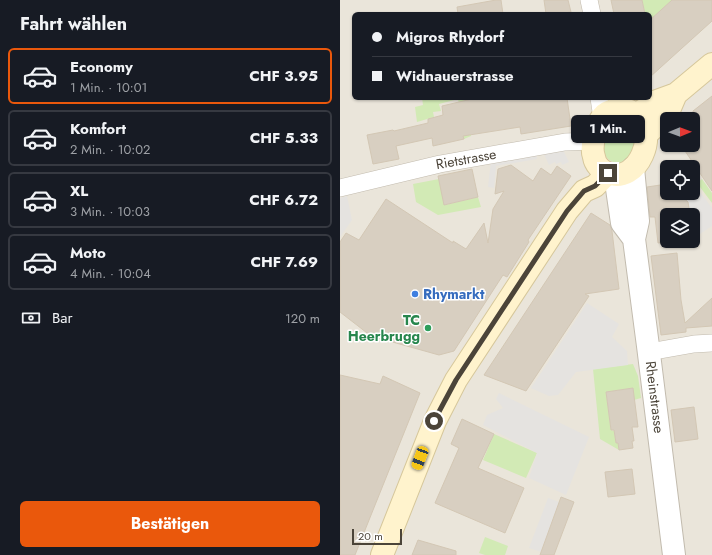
<!DOCTYPE html>
<html lang="de">
<head>
<meta charset="utf-8">
<style>
	:root { --surface:#171b24; --page:#242831; --text:#f1f3f6; --muted:#9ea1a6; --line:#363941; --accent:#ea580c }
	body { margin:0; font-family:Jost,sans-serif; background:var(--page); color:var(--text); height:100vh; display:flex; flex-direction:column; font-size:15px; white-space:nowrap }
	* { box-sizing:border-box; margin:0 }
	p { font-size:13px; color:var(--muted) }
	.icon { flex:none; width:22px; height:22px; fill:none; stroke:currentColor; stroke-width:2; stroke-linecap:round; stroke-linejoin:round }
	.map { position:relative; flex:1; overflow:hidden }
	.panel { display:flex; flex-direction:column; background:var(--surface); width:340px }
	.panel>* { flex:none }
	.guide { position:absolute; left:12px; top:12px; width:300px; height:88px; border-radius:6px; box-shadow:0 1px 3px #0004; display:grid; align-content:center; height:88px; padding:0 20px; background:var(--surface) }
	.needle { width:26px; rotate:89deg }
	.controls { position:absolute; left:320px; top:112px; display:grid; gap:8px }
	.controls a { display:grid; place-items:center; width:40px; height:40px; border-radius:6px; background:var(--surface); box-shadow:0 1px 3px #0004; font-size:20px }
	.scale { position:absolute; left:12px; bottom:10px; width:50px; box-sizing:border-box; padding-left:4px; border:2px solid #4b4439; border-top:0; font-size:11px; line-height:14px; white-space:nowrap; color:#4b4439; -webkit-text-stroke:3px #fff; paint-order:stroke }
	.end { position:absolute; width:18px; height:18px; margin:-9px; border:5px solid #4b4439; background:#fff; box-shadow:0 0 0 2px #fff }
	.from { border-radius:50% }
	.bubble { position:absolute; height:28px; border-radius:6px; background:var(--surface); box-shadow:0 1px 3px #0004; font-size:13px; font-weight:700; line-height:28px; text-align:center }
	.car { position:absolute; width:12px; height:24px; margin:-12px -6px; border-radius:5px; box-shadow:0 0 3px 1px #0007; background:linear-gradient(#f5c518 24%,#345 0 40%,#f5c518 0 76%,#345 0 86%,#f5c518 0) }
	.guide b { display:flex; align-items:center; gap:14px; height:38px; font-size:15px }
	.guide b+b { border-top:1px solid var(--line) }
	.guide i { width:10px; height:10px; background:var(--text) }
	ul { padding:0; list-style:none }
	li { display:flex; align-items:center; gap:12px; height:56px; margin:0 8px 6px; padding:0 12px; border:2px solid var(--line); border-radius:6px }
	li div { flex:1 }
	li b { display:block; font-size:15px }
	li em { font-style:normal; font-weight:700 }
	li.on { border-color:var(--accent) }
	li>.icon { width:36px; height:36px; stroke-width:1.5 }
	h2 { padding:0 20px; font-size:18px; line-height:48px }
	.pay { display:flex; align-items:center; gap:10px; height:44px; padding:0 20px; font-size:15px }
	.pay p { margin-inline-start:auto }
	.cta { display:flex; gap:8px; margin-top:auto; padding:8px 20px }
	.cta a { flex:1; height:46px; border-radius:6px; background:var(--accent); color:#fff; font-size:16px; font-weight:700; line-height:46px; text-align:center }
	main { display:flex; flex:1; min-height:0 }
	.map>svg:first-child { display:block }
	.residential { fill:#eae5da; fill-rule:evenodd }
	.green { fill:#d2eab5 }
	.parking { fill:#e5e3e0 }
	.building { fill:#d8cfc1; stroke:#d3c7b4 }
	.lines { fill:none; stroke-linecap:round; stroke-linejoin:round }
	.minor-casing { stroke:#c2bbae; stroke-width:18 }
	.tertiary-casing { stroke:#c2bbae; stroke-width:24 }
	.secondary-casing { stroke:#d6c79b; stroke-width:24 }
	.minor { stroke:#fff; stroke-width:17 }
	.tertiary { stroke:#fff; stroke-width:22 }
	.secondary { stroke:#fff3cd; stroke-width:22 }
	.route { stroke:#4b4439; stroke-width:5 }
	.shop-dot { fill:#3f7fe0; stroke:#fff; stroke-width:1.5 }
	.leisure-dot { fill:#2e9e5b; stroke:#fff; stroke-width:1.5 }
	.labels { text-anchor:middle; dominant-baseline:central; stroke-width:3; stroke-linejoin:round; paint-order:stroke }
	.street-label { font-size:14px; fill:#4b4439; stroke:#fff }
	.shop-label { font-size:14px; font-weight:bold; fill:#366cbe; stroke:#fff; text-anchor:start }
	.leisure-label { font-size:14px; font-weight:bold; fill:#27864d; stroke:#fff; text-anchor:end }
</style>
</head>
<body>
<main>
<section class="panel">
<h2>Fahrt wählen</h2>
<ul>
<li class="on"><svg class="icon" aria-label="car" viewBox="0 0 24 24"><path d="M5 17H2v-5l4-1 3-4h7l3 4 3 1v5h-3M9 17h6M6 11h13"/><circle cx="7" cy="17" r="2"/><circle cx="17" cy="17" r="2"/></svg><div><b>Economy</b><p>1 Min. · 10:01</p></div><em>CHF 3.95</em></li>
<li><svg class="icon" aria-label="car" viewBox="0 0 24 24"><path d="M5 17H2v-5l4-1 3-4h7l3 4 3 1v5h-3M9 17h6M6 11h13"/><circle cx="7" cy="17" r="2"/><circle cx="17" cy="17" r="2"/></svg><div><b>Komfort</b><p>2 Min. · 10:02</p></div><em>CHF 5.33</em></li>
<li><svg class="icon" aria-label="car" viewBox="0 0 24 24"><path d="M5 17H2v-5l4-1 3-4h7l3 4 3 1v5h-3M9 17h6M6 11h13"/><circle cx="7" cy="17" r="2"/><circle cx="17" cy="17" r="2"/></svg><div><b>XL</b><p>3 Min. · 10:03</p></div><em>CHF 6.72</em></li>
<li><svg class="icon" aria-label="car" viewBox="0 0 24 24"><path d="M5 17H2v-5l4-1 3-4h7l3 4 3 1v5h-3M9 17h6M6 11h13"/><circle cx="7" cy="17" r="2"/><circle cx="17" cy="17" r="2"/></svg><div><b>Moto</b><p>4 Min. · 10:04</p></div><em>CHF 7.69</em></li>
</ul>
<div class="pay"><svg class="icon" aria-label="cash" viewBox="0 0 24 24"><path d="M3 7h18v10H3z"/><circle cx="12" cy="12" r="2"/></svg>Bar<p>120 m</p></div>
<div class="cta"><a>Bestätigen</a></div>
</section>
<div class="map">
<svg width="372" height="555" viewBox="0 0 372 555">
	<rect width="100%" height="100%" fill="#f6f3ec"/>
	<path class="residential" d="M0,0H372V555H0ZM14,14H310V98H14ZM327,119H353V145H327ZM327,167H353V193H327ZM327,215H353V241H327Z"/>
	<path class="green" d="M302,0H332L310,20V14H305Z
		M82,98H128L131,136L124,139L116,105L119,104L118,99L99,104L101,111L93,112L94,117L77,122L75,107L83,105Z
		M279,120C310,118 291,178 268,159C262,153 263,146 265,139C267,130 269,123 279,120Z
		M99,179L105,205L138,197L141,207L98,215L76,202L73,184Z
		M362,179L372,193V203L357,183Z
		M293,364L298,376L301,398L294,400L293,388L266,392L271,430L274,431L276,443H278L279,450L260,439L253,369Z
		M154,434L197,453L186,478L143,460Z
		M145,537L168,546L165,555H145L139,553Z"/>
	<path class="parking" d="M223,150L229,162L222,165L221,162L216,164L215,162L209,165L204,154L209,151L211,153L217,151L218,153Z
		M196,153L197,159L156,166L154,188L148,187L151,161Z
		M355,185L372,208V226L360,234L353,233V215H350L348,202L342,195L345,193H353V187Z
		M7,196L12,220L0,237V198Z
		M247,303L279,324L272,337L287,351L288,365L236,372L218,395L209,396L191,388Z
		M159,393L249,437L226,495L189,478L197,453L143,425L147,415L163,408L156,399Z
		M208,498L219,502L201,552L189,548Z"/>
	<path class="building" d="M156,0H161L163,14H118L117,7Z
		M204,0H228L231,12L217,14H206Z
		M271,0H302L305,14H274Z
		M332,0H372V21L310,77V20Z
		M372,96V191L341,145H353V111Z
		M136,98H227L231,126L181,134L180,127L123,136L124,139L93,146L92,138L56,146L59,159L33,164L27,135L53,130L54,131L88,123V119L103,115L102,106Z
		M171,165L193,181L201,168L211,175L217,166L231,176L188,240L189,242L167,277L163,275L114,351L99,355L31,336L0,312V242L6,233L19,240L46,199L113,243V241L126,249L144,223L148,243L153,209L164,191L155,194L158,169Z
		M132,169L138,197L104,205L98,176Z
		M327,184V193H338L348,202L350,215H327V242L318,243L315,217H310L307,187Z
		M251,213L270,225L272,231L279,289L245,294L249,296L186,391L144,375Z
		M337,253L341,300L345,323L372,298V326L346,328V332L321,335L311,256Z
		M0,375L40,384L43,376L80,393L15,555H0Z
		M293,388L298,427H292L294,441H292L293,448L279,450L278,443H276L274,430H271L266,392Z
		M354,407L358,439L335,442L331,410Z
		M122,419L154,434L138,468L184,488L165,533L95,503L119,448L111,444Z
		M292,469L295,494L268,497L265,472Z
		M221,497L234,502L214,555H200Z
		M78,540L116,551V555H72Z"/>
	<g class="lines">
		<g class="minor-casing">
			<path id="minor" d="M249,0L252,14
				M259,98L262,118
				M0,188L100,164L225,142L253,141
				M309,352L354,344L372,343"/>
		</g>
		<g class="tertiary-casing">
			<path id="tertiary" d="M293,168L298,221L294,239L308,346L334,555
				M275,175L282,223L294,239"/>
		</g>
		<g class="secondary-casing">
			<path id="secondary" d="M282,108C287,110 292,111 296,114C320,132 298,186 267,173C261,170 255,164 254,157C250,146 256,122 265,114C270,110 276,109 282,108Z
				M296,114L305,109L314,102L336,94L372,64
				M307,134L327,115L336,94
				M42,555L95,421L116,380L227,211L244,191L255,186L268,173"/>
		</g>
		<use href="#minor" class="minor"/>
		<use href="#tertiary" class="tertiary"/>
		<use href="#secondary" class="secondary"/>
	</g>
	<g class="lines">
		<path class="route" d="M94,421L116,380L227,211L244,191L255,186L268,173"/>
	</g>
	<circle class="shop-dot" cx="75" cy="294" r="4"/>
	<circle class="leisure-dot" cx="88" cy="328" r="4"/>
	<g class="labels">
		<g class="street-label">
			<text transform="translate(126 159) rotate(-10)">Rietstrasse</text>
			<text transform="translate(315 397) rotate(83)">Rheinstrasse</text>
		</g>
		<g class="shop-label">
			<text x="83" y="294">Rhymarkt</text>
		</g>
		<g class="leisure-label">
			<text x="80" y="320">TC<tspan x="80" dy="16">Heerbrugg</tspan></text>
		</g>
	</g>
</svg>
<div class="controls">
<a><svg class="needle" viewBox="-14 -14 28 28"><path d="M0-13l5 13h-10z" fill="#e53935"/><path d="M0 13l5-13h-10z" fill="#9ea1a6"/></svg></a>
<a><svg class="icon" aria-label="locate" viewBox="0 0 24 24"><circle cx="12" cy="12" r="6"/><path d="M12 2v4M12 18v4M2 12h4M18 12h4"/></svg></a>
<a><svg class="icon" aria-label="layers" viewBox="0 0 24 24"><path d="M12 4l9 5-9 5-9-5zM3 14l9 5 9-5"/></svg></a>
</div>
<div class="scale">20 m</div>
<i class="end from" style="left:94px;top:421px"></i>
<i class="end" style="left:268px;top:173px"></i>
<div class="bubble" style="left:231px;top:115px;width:74px">1 Min.</div>
<i class="car" style="left:80px;top:458px;rotate:201deg"></i>
<div class="guide">
<b><i class="from"></i>Migros Rhydorf</b>
<b><i></i>Widnauerstrasse</b>
</div>
</div>
</main>
</body>
</html>
